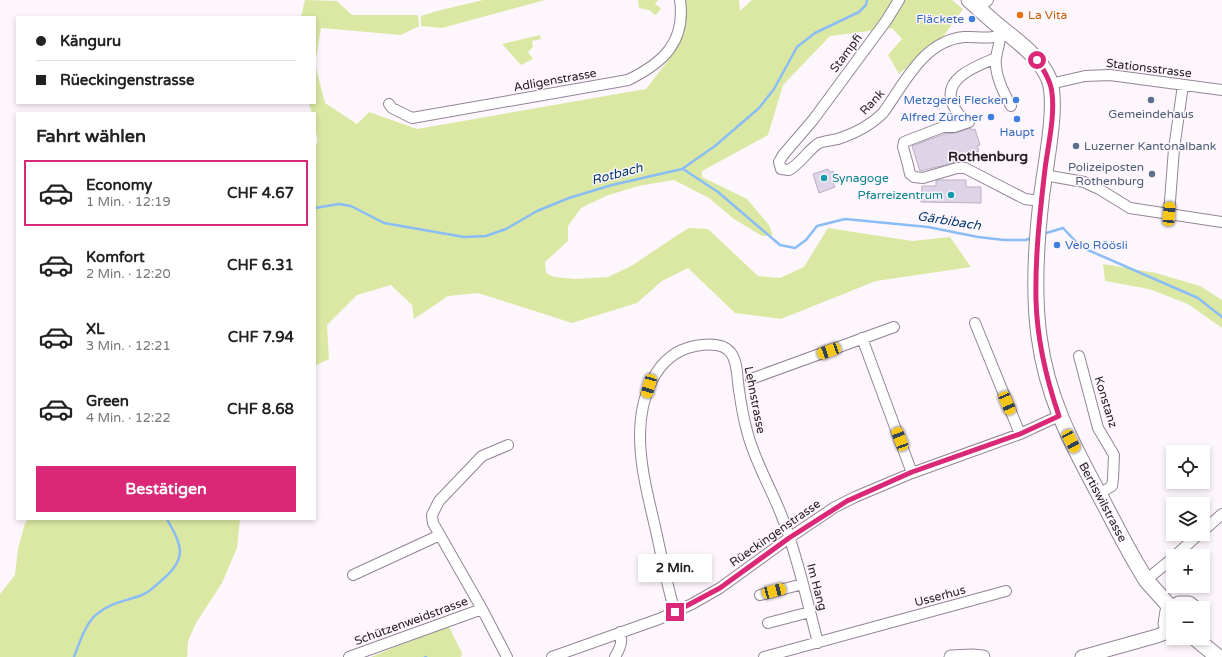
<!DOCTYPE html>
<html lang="de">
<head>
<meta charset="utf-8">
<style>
	:root { --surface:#fff; --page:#f6f6f6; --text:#222; --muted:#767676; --line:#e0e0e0; --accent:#db2777 }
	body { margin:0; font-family:"Varela Round",sans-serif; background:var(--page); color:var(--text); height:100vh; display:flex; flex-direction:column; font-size:15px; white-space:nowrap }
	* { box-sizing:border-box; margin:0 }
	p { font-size:13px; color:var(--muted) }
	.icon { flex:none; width:22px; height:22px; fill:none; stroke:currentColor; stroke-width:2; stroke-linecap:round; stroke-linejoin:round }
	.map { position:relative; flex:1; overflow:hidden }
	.side { position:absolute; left:16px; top:112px; width:300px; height:408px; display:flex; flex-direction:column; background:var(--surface); border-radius:0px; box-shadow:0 2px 6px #0003 }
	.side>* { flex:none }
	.top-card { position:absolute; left:16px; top:16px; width:300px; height:88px; border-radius:0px; box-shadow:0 2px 6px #0003; display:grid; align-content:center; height:88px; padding:0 20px; background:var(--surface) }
	.controls { position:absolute; left:1166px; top:445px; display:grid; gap:8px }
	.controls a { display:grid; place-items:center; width:44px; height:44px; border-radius:0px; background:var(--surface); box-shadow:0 2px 6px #0003; font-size:20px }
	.end { position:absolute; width:18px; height:18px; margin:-9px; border:5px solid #db2777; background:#fff; box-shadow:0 0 0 2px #fff }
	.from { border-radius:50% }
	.bubble { position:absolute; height:28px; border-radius:0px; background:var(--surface); box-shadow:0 2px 6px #0003; font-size:13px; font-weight:800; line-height:28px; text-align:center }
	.car { position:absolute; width:12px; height:24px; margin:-12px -6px; border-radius:5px; box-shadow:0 0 3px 1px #0007; background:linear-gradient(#f5c518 24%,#345 0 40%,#f5c518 0 76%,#345 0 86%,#f5c518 0) }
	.top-card b { display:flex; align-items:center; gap:14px; height:38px; font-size:15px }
	.top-card b+b { border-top:1px solid var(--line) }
	.top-card i { width:10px; height:10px; background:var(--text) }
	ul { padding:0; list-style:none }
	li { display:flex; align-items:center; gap:12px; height:66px; margin:0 8px 6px; padding:0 12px; border:2px solid transparent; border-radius:0px }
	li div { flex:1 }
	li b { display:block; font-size:15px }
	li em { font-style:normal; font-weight:800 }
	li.selected { border-color:var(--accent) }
	li>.icon { width:36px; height:36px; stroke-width:1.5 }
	h2 { padding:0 20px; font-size:18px; line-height:48px }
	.button { display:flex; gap:8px; margin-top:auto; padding:8px 20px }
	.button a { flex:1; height:46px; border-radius:0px; background:var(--accent); color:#fff; font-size:16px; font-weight:800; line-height:46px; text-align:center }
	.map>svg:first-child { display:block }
	.green { fill:#dbe8a3 }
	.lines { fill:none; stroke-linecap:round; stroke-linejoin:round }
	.stream { stroke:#8abcf6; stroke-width:2.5 }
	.building { fill:#ded4e8; stroke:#baafc3 }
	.minor-casing { stroke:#938595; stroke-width:12 }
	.tertiary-casing { stroke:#938595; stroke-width:15 }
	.secondary-casing { stroke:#938595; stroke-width:17 }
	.minor { stroke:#fff; stroke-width:10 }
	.tertiary { stroke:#fff; stroke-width:13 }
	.secondary { stroke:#fff; stroke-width:15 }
	.route { stroke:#db2777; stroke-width:5 }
	.food-dot { fill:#e8710a; stroke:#fdf6fd; stroke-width:1.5 }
	.shop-dot { fill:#3f7fe0; stroke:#fdf6fd; stroke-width:1.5 }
	.service-dot { fill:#5c6f8a; stroke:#fdf6fd; stroke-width:1.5 }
	.culture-dot { fill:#0f9aa8; stroke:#fdf6fd; stroke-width:1.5 }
	.labels { text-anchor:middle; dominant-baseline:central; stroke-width:3; stroke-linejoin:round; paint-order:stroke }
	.food-label { font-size:12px; fill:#c56008; stroke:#fdf6fd; text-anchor:start }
	.shop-label { font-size:12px; fill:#366cbe; stroke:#fdf6fd; text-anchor:end }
	.street-label { font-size:12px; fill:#272127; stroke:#fdf6fd }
	.service-label { font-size:12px; fill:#4e5e75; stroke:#fdf6fd }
	.culture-label { font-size:12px; fill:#0d838f; stroke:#fdf6fd; text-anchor:start }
	.water-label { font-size:13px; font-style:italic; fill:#063c6f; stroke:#fdf6fd }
	.quarter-label { font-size:14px; font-weight:bold; fill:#272127; stroke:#fdf6fd }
</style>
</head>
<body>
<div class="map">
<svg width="1222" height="657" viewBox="0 0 1222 657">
	<rect width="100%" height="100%" fill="#fdf6fd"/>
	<path class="green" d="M305,0L337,1L352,15H418L419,26L401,35L321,28L315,64L325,103L357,124L369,112L417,129L646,89L670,58L686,24L685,0H739L740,11L752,0H952L963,9L943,37L899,74L888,55L902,39L892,28L830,36L783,85L768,135L702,171V177L747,199L769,225L773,235L762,236L734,219L709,198L674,180L638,186L606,196L581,208L568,226V241L545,262L546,273L554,277L575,279L608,277L633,265L676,236L689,228L708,229L758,276L780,278L804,267L828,228L912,241L950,237L971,267L876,281L781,319L735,313L688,268L662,281L637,303L572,323L478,293L448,296L414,319L412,305L391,285L357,295L327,325L329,359L315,366V146L318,142L315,127V113H312L309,103H315V17H301Z
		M483,0H545L442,28L421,26V16L437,11Z
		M638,0H658L655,4L661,8L659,11V12L655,15L649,10L639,8Z
		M540,35L541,39L532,41L533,47L528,52L533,59L521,65L502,44Z
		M1103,264L1156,273L1200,286L1222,300V328L1188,304L1149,289L1105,281Z
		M28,519H240L237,548L222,583L196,623L188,641L187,657H0V594L15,575L18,549L25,523Z
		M448,625L462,653L461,657H371Z"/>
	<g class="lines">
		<path class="stream" d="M683,169L718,192L780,245L795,248L806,240L817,226L845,219L928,227L978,237L1004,240H1026L1033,237
			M315,208L339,204L351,206L384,223L464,237L486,236L506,229L537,211L569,198L612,185L682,169L715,146L759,108L774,89L797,47L815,33L859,12L866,5L867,0
			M1043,234L1063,228L1081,247L1198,298L1222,317
			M74,657C79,644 86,622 97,614C111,602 127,601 142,595C150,592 156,585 162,580C188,558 182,546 167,519
			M425,657H426"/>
	</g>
	<path class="building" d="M971,128V130L975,129L980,145L977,146L979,151L958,158L959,161L958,162L920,171L912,146L944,134L956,133Z
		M828,169L830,172L833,171L836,181L833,182L835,187L819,193L813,174Z
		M939,180H966V187H981V203L921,202L922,186H936V181Z"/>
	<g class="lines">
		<g class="minor-casing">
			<path id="minor" d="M899,0L886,21L813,120L783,155L779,162L781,169L789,170C800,164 810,148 819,143C825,141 832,140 838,139C856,133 870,126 883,113C905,83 923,41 964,37C977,36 994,41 1005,32
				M979,9L988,0
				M1000,36C1000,44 997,50 996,58C994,74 1003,92 1011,106
				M1050,84L1085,76L1110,75L1222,90
				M389,104L392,108L412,118L628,80C663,63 686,42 680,0
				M969,122L954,127H943L904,142L903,147L908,165L910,174L914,177L923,178L957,168H965L1025,199L1041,201
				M965,123C961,117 956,111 953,105C941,78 977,66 996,58
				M1044,175L1084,182L1099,189L1130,208L1222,222
				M1169,214L1174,149L1183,85
				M975,323L1020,434
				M862,338L912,473
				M1079,356L1098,428L1114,455L1113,479L1112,486L1099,494
				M751,379L894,327
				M1203,531L1222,514
				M1175,556L1199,534
				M353,575L440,535
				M1146,580L1173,558
				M760,595L803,584
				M675,612C667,586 662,558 656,531C649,500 640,468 640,436C640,399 654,354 695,346C706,344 723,342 731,353C738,363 737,378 739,390C741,404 743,417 747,431C754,460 770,486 781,514C797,555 807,600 818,643
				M768,623L810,612
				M349,657L482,609
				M507,657L482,609L433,523L432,515L439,501L482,456L508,445
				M552,657L659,619L692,604L720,588L789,538L835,507L855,497L912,473L1020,434L1059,416
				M615,657C620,648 623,642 620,632
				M764,657L1006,591"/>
		</g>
		<g class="tertiary-casing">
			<path id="tertiary" d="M951,657L972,656L983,657
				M1082,657L1157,636L1170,631"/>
		</g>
		<g class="secondary-casing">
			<path id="secondary" d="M969,0C979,9 989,18 1000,27C1018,42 1039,56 1049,79C1059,104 1044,171 1041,201C1036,245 1033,292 1039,336C1047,398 1071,442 1100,496C1113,520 1125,545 1139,568L1146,580L1171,608
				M1173,634L1166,624L1168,611L1179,604H1189L1194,608
				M1195,638L1218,657"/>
		</g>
		<use href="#minor" class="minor"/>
		<use href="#tertiary" class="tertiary"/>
		<use href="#secondary" class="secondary"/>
	</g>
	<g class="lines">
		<path class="route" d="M675,612L720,588L789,538L847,501L912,472L1020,434L1059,416C1046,378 1037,339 1036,300C1035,256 1040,212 1045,169C1048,145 1055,117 1052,93C1051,81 1044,70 1037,60"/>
	</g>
	<circle class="food-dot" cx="1020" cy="15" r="4"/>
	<g class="shop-dot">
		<circle cx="972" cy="19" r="4"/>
		<circle cx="1016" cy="100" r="4"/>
		<circle cx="991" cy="117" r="4"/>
		<circle cx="1017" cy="119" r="4"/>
		<circle cx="1057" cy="245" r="4"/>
	</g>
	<g class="service-dot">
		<circle cx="1151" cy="100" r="4"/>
		<circle cx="1076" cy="146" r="4"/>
		<circle cx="1152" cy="174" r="4"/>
	</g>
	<g class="culture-dot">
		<circle cx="824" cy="178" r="4"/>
		<circle cx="951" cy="195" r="4"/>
	</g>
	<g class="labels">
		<g class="food-label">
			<text x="1028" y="15">La Vita</text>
		</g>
		<g class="shop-label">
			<text x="964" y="19">Fläckete</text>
			<text x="1008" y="100">Metzgerei Flecken</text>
			<text x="983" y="117">Alfred Zürcher</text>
			<text x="1017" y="132" text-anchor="middle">Haupt</text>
			<text x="1065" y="245" text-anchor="start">Velo Röösli</text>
		</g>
		<g class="street-label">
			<text transform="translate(846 53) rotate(-53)">Stampfi</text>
			<text transform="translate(1149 68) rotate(7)">Stationsstrasse</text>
			<text transform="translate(555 80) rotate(-10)">Adligenstrasse</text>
			<text transform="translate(872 102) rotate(-47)">Rank</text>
			<text transform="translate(755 400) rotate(79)">Lehnstrasse</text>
			<text transform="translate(1106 402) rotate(73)">Konstanz</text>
			<text transform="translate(1103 502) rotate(62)">Bertiswilstrasse</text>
			<text transform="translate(775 533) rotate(-35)">Rüeckingenstrasse</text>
			<text transform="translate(817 587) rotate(75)">Im Hang</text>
			<text transform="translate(940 596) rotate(-15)">Usserhus</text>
			<text transform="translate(411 621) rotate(-20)">Schützenweidstrasse</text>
		</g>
		<g class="service-label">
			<text x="1151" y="114">Gemeindehaus</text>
			<text x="1084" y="146" text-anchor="start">Luzerner Kantonalbank</text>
			<text x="1144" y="167" text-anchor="end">Polizeiposten<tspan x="1144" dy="14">Rothenburg</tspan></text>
		</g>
		<g class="culture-label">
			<text x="832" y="178">Synagoge</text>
			<text x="943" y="195" text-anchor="end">Pfarreizentrum</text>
		</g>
		<g class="water-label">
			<text transform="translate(617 174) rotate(-15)">Rotbach</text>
			<text transform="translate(949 221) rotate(9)">Gärbibach</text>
		</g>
		<g class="quarter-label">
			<text x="988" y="156">Rothenburg</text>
		</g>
	</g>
</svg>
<div class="controls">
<a><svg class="icon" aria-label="locate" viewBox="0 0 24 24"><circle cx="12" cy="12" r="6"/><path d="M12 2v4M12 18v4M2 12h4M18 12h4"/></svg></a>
<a><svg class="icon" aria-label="layers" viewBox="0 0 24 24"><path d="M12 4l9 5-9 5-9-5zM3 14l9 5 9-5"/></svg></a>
<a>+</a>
<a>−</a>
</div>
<i class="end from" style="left:1037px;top:60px"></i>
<i class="end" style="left:675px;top:612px"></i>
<div class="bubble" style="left:638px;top:554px;width:74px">2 Min.</div>
<i class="car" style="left:1169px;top:214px;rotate:4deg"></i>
<i class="car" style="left:829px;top:351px;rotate:250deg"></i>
<i class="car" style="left:649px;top:386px;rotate:196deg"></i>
<i class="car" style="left:1007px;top:403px;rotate:157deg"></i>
<i class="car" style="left:900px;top:439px;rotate:339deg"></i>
<i class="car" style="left:1071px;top:441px;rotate:152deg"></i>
<i class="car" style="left:774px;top:591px;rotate:75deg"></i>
<div class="top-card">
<b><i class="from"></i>Känguru</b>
<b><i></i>Rüeckingenstrasse</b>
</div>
<section class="side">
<h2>Fahrt wählen</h2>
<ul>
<li class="selected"><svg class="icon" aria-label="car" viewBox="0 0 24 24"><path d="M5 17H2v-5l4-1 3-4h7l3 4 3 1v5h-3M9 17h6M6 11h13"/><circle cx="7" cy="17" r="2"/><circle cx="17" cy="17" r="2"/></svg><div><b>Economy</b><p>1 Min. · 12:19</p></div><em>CHF 4.67</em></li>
<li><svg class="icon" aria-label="car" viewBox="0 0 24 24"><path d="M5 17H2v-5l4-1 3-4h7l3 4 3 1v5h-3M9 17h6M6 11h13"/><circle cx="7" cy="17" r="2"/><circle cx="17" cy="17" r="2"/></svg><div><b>Komfort</b><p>2 Min. · 12:20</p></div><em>CHF 6.31</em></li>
<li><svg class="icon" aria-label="car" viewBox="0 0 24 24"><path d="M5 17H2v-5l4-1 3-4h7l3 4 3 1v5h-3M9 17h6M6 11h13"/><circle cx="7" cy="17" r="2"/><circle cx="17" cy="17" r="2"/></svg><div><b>XL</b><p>3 Min. · 12:21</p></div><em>CHF 7.94</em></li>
<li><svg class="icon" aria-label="car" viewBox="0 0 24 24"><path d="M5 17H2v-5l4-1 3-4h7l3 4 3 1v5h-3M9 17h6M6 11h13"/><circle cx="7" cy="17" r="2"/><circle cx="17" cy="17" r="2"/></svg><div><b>Green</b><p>4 Min. · 12:22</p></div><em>CHF 8.68</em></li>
</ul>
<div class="button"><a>Bestätigen</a></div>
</section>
</div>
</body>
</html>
